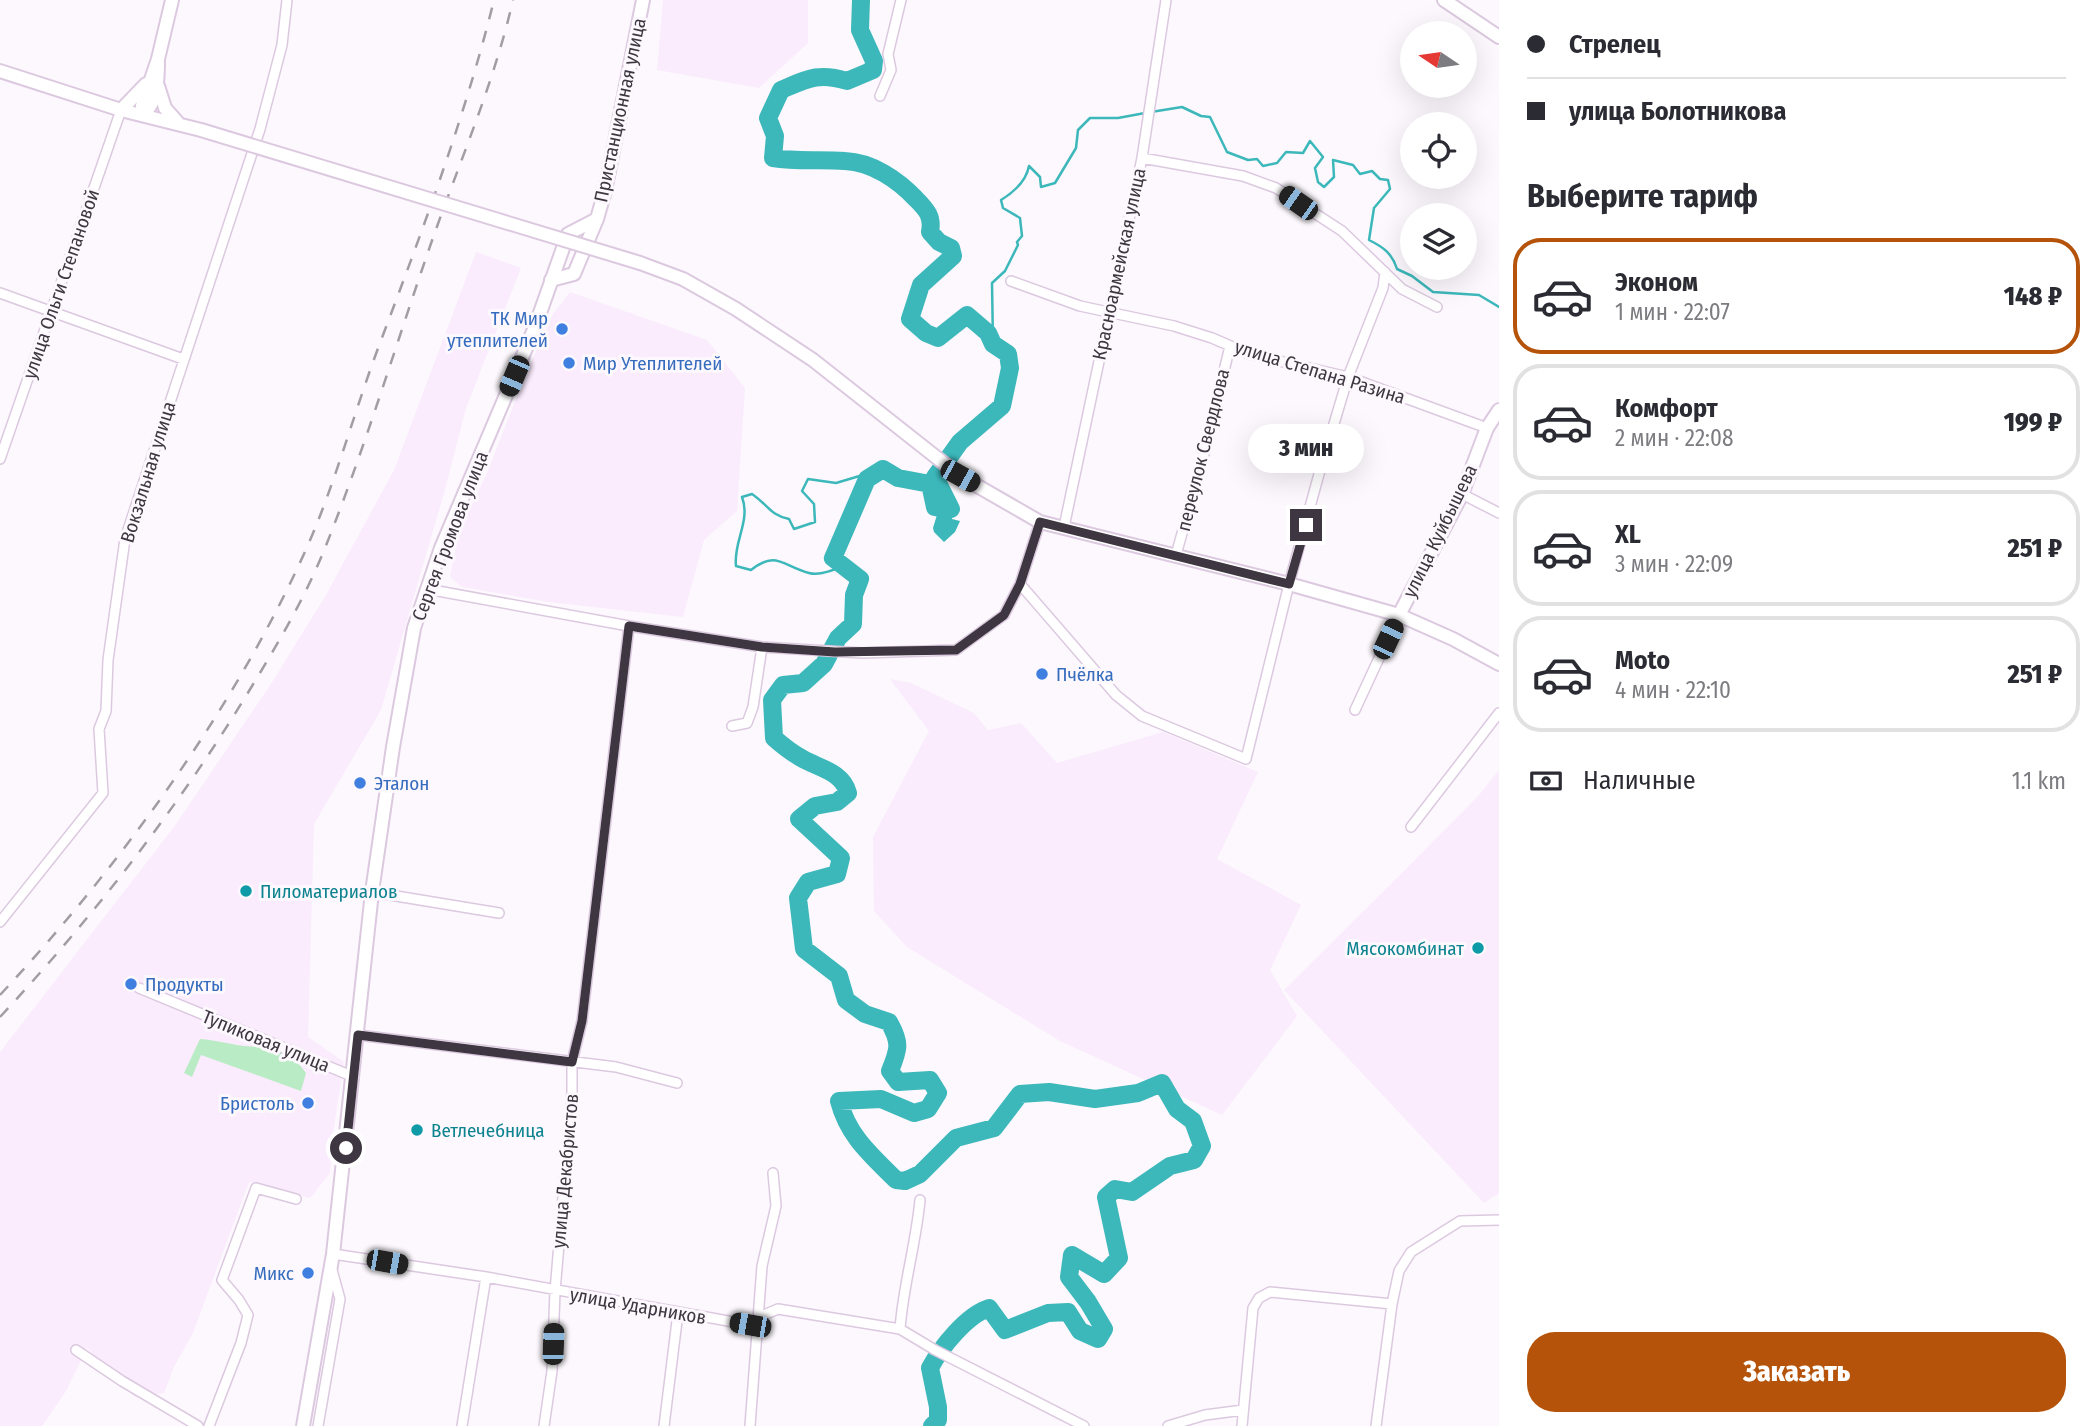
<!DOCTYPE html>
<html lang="ru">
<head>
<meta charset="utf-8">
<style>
	:root { --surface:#fff; --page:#f2f2f3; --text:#2b2b33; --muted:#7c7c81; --line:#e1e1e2; --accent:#b45309 }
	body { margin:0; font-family:"Fira Sans Condensed",sans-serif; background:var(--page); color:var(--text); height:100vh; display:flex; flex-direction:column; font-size:26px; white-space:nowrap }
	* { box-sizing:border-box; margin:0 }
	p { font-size:23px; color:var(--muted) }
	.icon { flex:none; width:38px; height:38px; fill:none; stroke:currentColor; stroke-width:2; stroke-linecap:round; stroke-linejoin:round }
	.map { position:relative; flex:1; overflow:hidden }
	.panel { display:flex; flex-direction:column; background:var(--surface); width:595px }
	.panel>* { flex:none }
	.banner { display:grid; align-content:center; height:154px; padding:0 28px; background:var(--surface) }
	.needle { width:46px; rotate:283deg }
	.controls { position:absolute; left:1400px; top:21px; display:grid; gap:14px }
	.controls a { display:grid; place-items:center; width:77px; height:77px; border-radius:50%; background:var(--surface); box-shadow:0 7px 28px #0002; font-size:35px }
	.end { position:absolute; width:32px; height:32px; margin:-16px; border:9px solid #3e3640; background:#fff; box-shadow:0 0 0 4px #fff }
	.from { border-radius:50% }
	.bubble { position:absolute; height:49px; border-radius:24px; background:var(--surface); box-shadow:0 7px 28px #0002; font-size:23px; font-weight:800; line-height:49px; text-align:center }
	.car { position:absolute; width:21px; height:42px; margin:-21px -10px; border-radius:9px; box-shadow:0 0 5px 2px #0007; background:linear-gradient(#222 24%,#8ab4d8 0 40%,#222 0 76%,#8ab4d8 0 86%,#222 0) }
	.banner b { display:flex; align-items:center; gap:24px; height:66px; font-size:26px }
	.banner b+b { border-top:2px solid var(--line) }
	.banner i { width:18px; height:18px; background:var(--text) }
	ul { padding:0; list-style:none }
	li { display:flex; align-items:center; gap:21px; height:116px; margin:0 14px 10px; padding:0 14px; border:4px solid var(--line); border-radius:28px }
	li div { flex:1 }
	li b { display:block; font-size:26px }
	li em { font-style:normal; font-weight:800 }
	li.on { border-color:var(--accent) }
	li>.icon { width:63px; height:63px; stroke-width:1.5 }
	h2 { padding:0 28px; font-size:32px; line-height:84px }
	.pay { display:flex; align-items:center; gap:18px; height:77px; padding:0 28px; font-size:26px }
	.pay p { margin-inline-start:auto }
	.primary-button { display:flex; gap:14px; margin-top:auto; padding:14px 28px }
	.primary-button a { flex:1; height:80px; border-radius:28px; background:var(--accent); color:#fff; font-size:28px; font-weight:800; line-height:80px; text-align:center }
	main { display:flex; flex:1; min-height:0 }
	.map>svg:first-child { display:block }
	.built { fill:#faebfd }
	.green { fill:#b9ecc4 }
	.water { fill:#3cb8bb }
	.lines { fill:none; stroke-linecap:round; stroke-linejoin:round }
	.stream { stroke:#3cb8bb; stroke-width:2.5 }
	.river { stroke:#3cb8bb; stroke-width:18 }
	.street-casing { stroke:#dcc9e0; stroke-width:12 }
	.secondary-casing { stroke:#dcc9e0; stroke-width:16 }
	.street { stroke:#fff; stroke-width:9 }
	.secondary { stroke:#fff; stroke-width:12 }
	.rail { stroke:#a29ca3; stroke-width:2.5; stroke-dasharray:12 12; stroke-linecap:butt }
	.secondary-bridge-casing { stroke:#dcc9e0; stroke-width:16; stroke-linecap:butt }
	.secondary-bridge { stroke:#fff; stroke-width:12 }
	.route { stroke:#3e3640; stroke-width:9 }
	.shop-dot { fill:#3f7fe0; stroke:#fcf8fd; stroke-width:2.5 }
	.culture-dot { fill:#0f9aa8; stroke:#fcf8fd; stroke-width:2.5 }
	.labels { text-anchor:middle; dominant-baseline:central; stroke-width:6; stroke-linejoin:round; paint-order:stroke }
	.street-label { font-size:19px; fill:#3e3640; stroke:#fcf8fd }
	.shop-label { font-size:19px; fill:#366cbe; stroke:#fcf8fd; text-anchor:start }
	.culture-label { font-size:19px; fill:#0d838f; stroke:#fcf8fd; text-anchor:start }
</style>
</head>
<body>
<main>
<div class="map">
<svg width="1499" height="1426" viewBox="0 0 1499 1426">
	<rect width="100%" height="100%" fill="#fcf8fd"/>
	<path class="built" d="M663,0H808V43L759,88L657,70Z
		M476,252L521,268L466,408L446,486L381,710L314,824L308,1037L344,1062L332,1140L330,1173L310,1198L249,1182L193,1333L174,1367L164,1393L135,1397L87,1348L66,1391L42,1426H0V1052L174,827L271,684L326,595L394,470Z
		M570,292L707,340L745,388L737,511L704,540L683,617L548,602L462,587L450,577L459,532L487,473L525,376L553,314Z
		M890,679L911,683L974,713L988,730L1021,723L1057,763L1163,732L1258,772L1217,859L1301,905L1270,970L1297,1016L1222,1115L1060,1041L907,947L874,911L873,837L929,731Z
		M1499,770V1193L1484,1203L1284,990L1403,872L1479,795Z"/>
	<path class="green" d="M200,1039C215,1040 230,1044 244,1046C274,1048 288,1047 306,1073L301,1091L201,1055L192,1077L184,1073Z"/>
	<path class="water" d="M940,505H946L953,511L952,519L960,521L955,532L944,542L934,532L933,528Z"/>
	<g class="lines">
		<path class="stream" d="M1151,112L1182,107L1201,116L1210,117L1227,152L1248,160L1257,159L1263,166L1277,163L1286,152L1303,153L1310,141L1323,157L1315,168L1318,182L1324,187L1334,177L1333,160L1353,165L1360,174L1372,171L1380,179L1388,180L1390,189L1374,208L1369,240C1383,247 1392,253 1397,269L1412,276L1433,292L1479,295L1499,307
			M993,344L992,283L1005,271L1018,245L1017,242L1022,236L1020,218L1003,208L1001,200C1014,192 1026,182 1029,166L1040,177L1041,187L1055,183L1076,148L1078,130L1090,118H1118L1145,113
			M842,567C832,570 820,576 809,573C783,566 776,550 751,570L736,566C733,542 751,521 742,497L752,494C768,505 770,515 789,519L794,529L815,522L814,504L802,491L808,479L836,483L883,469"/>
		<path class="river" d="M861,0L860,30L874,61L873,70L847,81C818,72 807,79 781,90L768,118L775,136L773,158C797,162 821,159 845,161C872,162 898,180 916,199C927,210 933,217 930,232L939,242L951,248L953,256L921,285L910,319L926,333L938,338L967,315L988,333L993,344L1008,354L1010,368L1002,406L960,442L935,477L951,509L935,507L930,484L898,478L883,469L867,479L833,558L860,579L854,595L853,624L838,638L824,664L803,683L783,685L772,700L774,738C783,746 792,753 803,759C819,768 843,772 848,793L837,802L815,806L799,819L841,858L837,874L808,882L798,898L804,949L839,976L846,1000L865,1014L889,1022C901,1043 899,1049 890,1071L898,1082L930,1080L938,1093L928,1109L914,1113L881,1099L839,1101C848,1136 871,1155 896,1180L905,1181L920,1174L956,1138L994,1128L1020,1094L1049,1092L1095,1099L1138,1093L1162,1083L1177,1109L1193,1121L1202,1146L1194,1160L1170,1166L1132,1192L1115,1189L1106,1197L1119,1258L1104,1274L1072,1255L1069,1277L1088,1302L1104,1329L1098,1339L1080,1331L1068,1312L1048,1313L1005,1330L989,1308C967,1315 941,1347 930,1368L938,1407V1420L932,1426"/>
		<g class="street-casing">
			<path id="street" d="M880,96L891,70L888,54L901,0
				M1142,158L1243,176L1276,188L1342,231L1402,289L1437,307
				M1011,281L1080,306L1174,326L1212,338L1249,354L1348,377L1487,428
				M0,293L183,359
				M0,459L121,110
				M1462,494L1499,513
				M1064,527L1142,158L1166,0
				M1176,555L1204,454L1230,346
				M1020,584L1116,695L1142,716L1246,759L1289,584L1319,474L1348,377L1383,288L1385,272
				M427,589L629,626L762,647L862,653L956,650L1004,615L1020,584L1040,522
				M1355,710L1399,615
				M732,726L747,723L753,707L762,647
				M1411,827L1499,713
				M372,892L499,913
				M0,922L103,793L99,729L106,711L108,660L125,539L260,129L282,45L287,0
				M139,988L354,1077
				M358,1035L616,1067L677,1083
				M333,1254L486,1277L750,1325L759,1317L778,1309L900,1329L935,1350L1084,1426
				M900,1329C903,1286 916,1244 920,1200
				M76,1350L122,1381L198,1426
				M209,1426L241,1343L248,1315L239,1300L222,1280L256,1188L296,1199
				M318,1426L340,1299L332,1270
				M462,1426L486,1277
				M544,1426L552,1371L555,1291L572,1092V1062L582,1021L629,626
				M664,1426L678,1313
				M750,1426L762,1266L776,1206L773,1173
				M1168,1426L1205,1415L1243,1410
				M1242,1426L1253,1308L1259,1298L1270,1292L1392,1304
				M1376,1426L1392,1304L1399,1271L1411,1252L1460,1221L1499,1220"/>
		</g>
		<g class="secondary-casing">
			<path id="secondary" d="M1444,0L1499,37
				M158,59C158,79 158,101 143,115L142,106L158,59L172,0
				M0,71L121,110L201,130
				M158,86L165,108L179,124
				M121,110L146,84
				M640,263L683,279L736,309L813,360L960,476L1040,522L1289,584L1399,615L1453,639L1499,664
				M551,280L574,274L597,219L605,191L643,0
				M1399,615L1462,494L1487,428L1499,410
				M303,1426L333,1254L372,892L393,747L414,628L441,548L535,327L568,234L597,219"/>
		</g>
		<use href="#street" class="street"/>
		<use href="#secondary" class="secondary"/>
		<path class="rail" d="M0,995C121,865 236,707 308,545C336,481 355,409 380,343C423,229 465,117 494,0
			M0,1017C93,917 178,808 249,691C277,645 305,598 325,548C363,453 393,354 426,258C455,172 493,88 513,0"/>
		<g class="secondary-bridge-casing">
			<path id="secondary-bridge" d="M201,130L640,263"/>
		</g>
		<use href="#secondary-bridge" class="secondary-bridge"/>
	</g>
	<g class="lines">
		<path class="route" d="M346,1148L358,1035L572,1062L582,1021L629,626L762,647L835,652L956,650L1004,615L1020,584L1040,522L1289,584L1306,525"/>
	</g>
	<g class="shop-dot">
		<circle cx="562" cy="329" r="7"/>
		<circle cx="569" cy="363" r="7"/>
		<circle cx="1042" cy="674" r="7"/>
		<circle cx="360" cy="783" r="7"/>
		<circle cx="131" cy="984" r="7"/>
		<circle cx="308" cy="1103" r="7"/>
		<circle cx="308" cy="1273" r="7"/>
	</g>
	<g class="culture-dot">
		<circle cx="246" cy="891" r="7"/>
		<circle cx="1478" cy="948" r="7"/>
		<circle cx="417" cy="1130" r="7"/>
	</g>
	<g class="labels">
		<g class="street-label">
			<text transform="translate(620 110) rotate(-78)">Пристанционная улица</text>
			<text transform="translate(1119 264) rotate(-78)">Красноармейская улица</text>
			<text transform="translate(61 284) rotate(-71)">улица Ольги Степановой</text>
			<text transform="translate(1320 372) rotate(17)">улица Степана Разина</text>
			<text transform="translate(1203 450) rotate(-76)">переулок Свердлова</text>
			<text transform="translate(148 472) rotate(-73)">Вокзальная улица</text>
			<text transform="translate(1440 531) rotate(-64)">улица Куйбышева</text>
			<text transform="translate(450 536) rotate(-69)">Сергея Громова улица</text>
			<text transform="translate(266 1041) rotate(22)">Тупиковая улица</text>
			<text transform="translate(565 1171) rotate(-85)">улица Декабристов</text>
			<text transform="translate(638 1306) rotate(10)">улица Ударников</text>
		</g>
		<g class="shop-label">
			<text x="548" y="318" text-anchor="end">ТК Мир<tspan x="548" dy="22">утеплителей</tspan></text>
			<text x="583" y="363">Мир Утеплителей</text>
			<text x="1056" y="674">Пчёлка</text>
			<text x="374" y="783">Эталон</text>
			<text x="145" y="984">Продукты</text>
			<text x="294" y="1103" text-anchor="end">Бристоль</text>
			<text x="294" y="1273" text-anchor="end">Микс</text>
		</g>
		<g class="culture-label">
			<text x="260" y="891">Пиломатериалов</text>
			<text x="1464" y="948" text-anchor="end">Мясокомбинат</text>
			<text x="431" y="1130">Ветлечебница</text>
		</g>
	</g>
</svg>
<div class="controls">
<a><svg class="needle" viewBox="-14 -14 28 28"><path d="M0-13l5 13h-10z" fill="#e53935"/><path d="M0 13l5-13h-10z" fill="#7c7c81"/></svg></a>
<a><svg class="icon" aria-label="locate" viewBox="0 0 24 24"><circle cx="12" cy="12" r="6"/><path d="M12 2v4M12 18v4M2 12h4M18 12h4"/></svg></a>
<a><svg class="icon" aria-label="layers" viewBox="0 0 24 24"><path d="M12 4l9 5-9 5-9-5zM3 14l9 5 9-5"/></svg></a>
</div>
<i class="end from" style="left:346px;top:1148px"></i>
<i class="end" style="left:1306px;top:525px"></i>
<div class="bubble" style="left:1248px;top:424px;width:116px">3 мин</div>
<i class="car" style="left:1298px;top:203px;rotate:305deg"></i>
<i class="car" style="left:514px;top:376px;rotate:203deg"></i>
<i class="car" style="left:960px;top:476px;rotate:119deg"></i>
<i class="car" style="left:1388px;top:639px;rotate:25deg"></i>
<i class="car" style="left:387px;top:1262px;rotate:100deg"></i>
<i class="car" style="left:750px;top:1325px;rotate:280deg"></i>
<i class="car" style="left:553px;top:1344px;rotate:2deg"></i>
</div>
<section class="panel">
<div class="banner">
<b><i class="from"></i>Стрелец</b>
<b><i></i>улица Болотникова</b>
</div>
<h2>Выберите тариф</h2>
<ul>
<li class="on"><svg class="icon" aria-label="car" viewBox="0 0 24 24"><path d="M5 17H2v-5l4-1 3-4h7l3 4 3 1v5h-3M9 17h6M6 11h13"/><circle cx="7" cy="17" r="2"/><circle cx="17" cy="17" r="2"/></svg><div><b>Эконом</b><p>1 мин · 22:07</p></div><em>148 ₽</em></li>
<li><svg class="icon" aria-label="car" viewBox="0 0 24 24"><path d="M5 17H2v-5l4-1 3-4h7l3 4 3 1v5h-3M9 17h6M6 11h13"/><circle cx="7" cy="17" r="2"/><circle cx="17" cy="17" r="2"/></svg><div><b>Комфорт</b><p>2 мин · 22:08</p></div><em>199 ₽</em></li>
<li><svg class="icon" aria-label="car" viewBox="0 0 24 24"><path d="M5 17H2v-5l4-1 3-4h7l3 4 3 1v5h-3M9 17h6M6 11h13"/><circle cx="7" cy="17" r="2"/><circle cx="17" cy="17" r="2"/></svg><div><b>XL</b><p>3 мин · 22:09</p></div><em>251 ₽</em></li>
<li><svg class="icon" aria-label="car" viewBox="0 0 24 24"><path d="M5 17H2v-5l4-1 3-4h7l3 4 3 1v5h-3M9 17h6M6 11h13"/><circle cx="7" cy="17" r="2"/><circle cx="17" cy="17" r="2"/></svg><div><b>Moto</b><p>4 мин · 22:10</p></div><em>251 ₽</em></li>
</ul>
<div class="pay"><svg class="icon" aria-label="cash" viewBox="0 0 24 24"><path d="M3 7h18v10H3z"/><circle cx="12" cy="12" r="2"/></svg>Наличные<p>1.1 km</p></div>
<div class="primary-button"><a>Заказать</a></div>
</section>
</main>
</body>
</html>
